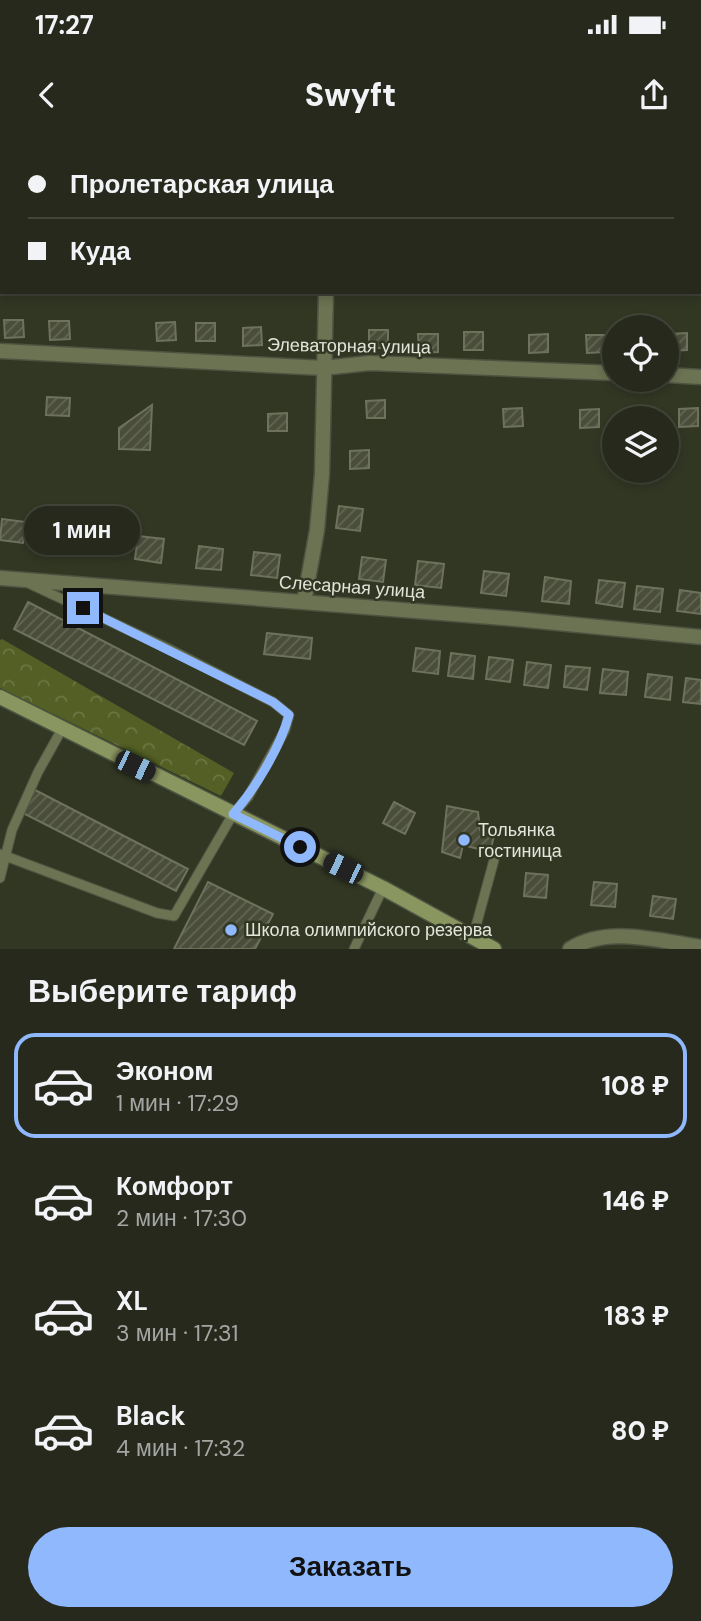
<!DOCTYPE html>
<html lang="ru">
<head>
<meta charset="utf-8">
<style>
	:root { --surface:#26291b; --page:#2e3124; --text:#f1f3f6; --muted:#a4a6a3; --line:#42453a; --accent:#8fb8fd }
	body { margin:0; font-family:"DM Sans",sans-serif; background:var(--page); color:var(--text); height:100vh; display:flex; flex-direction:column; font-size:26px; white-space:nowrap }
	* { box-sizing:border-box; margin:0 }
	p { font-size:23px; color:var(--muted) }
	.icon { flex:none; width:38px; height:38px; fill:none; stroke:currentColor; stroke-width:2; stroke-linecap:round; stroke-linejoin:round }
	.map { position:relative; height:809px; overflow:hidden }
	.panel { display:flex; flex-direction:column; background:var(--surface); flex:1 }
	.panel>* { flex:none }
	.banner { position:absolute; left:0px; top:0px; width:702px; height:154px; box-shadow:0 4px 10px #0003,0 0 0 2px var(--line); display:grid; align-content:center; height:154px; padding:0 28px; background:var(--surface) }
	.controls { position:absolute; left:602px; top:175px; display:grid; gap:14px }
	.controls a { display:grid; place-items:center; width:77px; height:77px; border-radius:50%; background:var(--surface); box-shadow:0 4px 10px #0003,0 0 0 2px var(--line); font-size:35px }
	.end { position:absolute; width:32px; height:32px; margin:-16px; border:9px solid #8fb8fd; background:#111; box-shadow:0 0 0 4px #111 }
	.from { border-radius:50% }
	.bubble { position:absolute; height:49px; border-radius:24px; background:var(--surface); box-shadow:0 4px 10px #0003,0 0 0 2px var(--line); font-size:23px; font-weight:800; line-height:49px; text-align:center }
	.car { position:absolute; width:21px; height:42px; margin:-21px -10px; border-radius:9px; box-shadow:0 0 5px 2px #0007; background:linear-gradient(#222 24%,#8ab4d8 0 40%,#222 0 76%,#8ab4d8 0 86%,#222 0) }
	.banner b { display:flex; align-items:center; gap:24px; height:66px; font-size:26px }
	.banner b+b { border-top:2px solid var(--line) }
	.banner i { width:18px; height:18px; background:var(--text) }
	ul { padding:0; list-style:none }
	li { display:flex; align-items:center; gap:21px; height:105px; margin:0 14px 10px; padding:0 14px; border:4px solid transparent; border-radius:21px }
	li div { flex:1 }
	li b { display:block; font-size:26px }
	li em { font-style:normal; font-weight:800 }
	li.selected { border-color:var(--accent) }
	li>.icon { width:63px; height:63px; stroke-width:1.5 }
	h2 { padding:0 28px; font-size:32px; line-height:84px }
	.action { display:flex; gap:14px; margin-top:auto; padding:14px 28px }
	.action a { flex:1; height:80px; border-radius:42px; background:var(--accent); color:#111; font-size:28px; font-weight:800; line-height:80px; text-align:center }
	.status { display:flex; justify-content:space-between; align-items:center; height:49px; padding:0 35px; background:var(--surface); direction:ltr }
	.status svg { height:19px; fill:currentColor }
	header { display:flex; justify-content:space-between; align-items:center; height:91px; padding:0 28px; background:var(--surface); font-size:32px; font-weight:800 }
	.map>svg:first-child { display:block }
	.park { fill:url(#park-crowns) }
	.building { fill:url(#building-hatch); stroke:#6d725d; stroke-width:2 }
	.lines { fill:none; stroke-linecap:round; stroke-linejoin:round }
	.lane-casing { stroke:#4e5341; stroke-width:11 }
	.street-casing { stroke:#4e5341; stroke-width:17 }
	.secondary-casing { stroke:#4e5341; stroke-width:17 }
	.lane { stroke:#6b7352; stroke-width:9 }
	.street { stroke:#6b7352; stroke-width:14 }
	.secondary { stroke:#8a9660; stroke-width:14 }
	.route { stroke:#8fb8fd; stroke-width:9 }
	.poi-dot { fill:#8fb8fd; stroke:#323724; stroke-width:2.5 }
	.labels { text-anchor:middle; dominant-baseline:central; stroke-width:5; stroke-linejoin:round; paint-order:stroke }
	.street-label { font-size:18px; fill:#e2e5d9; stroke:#323724 }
	.poi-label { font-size:18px; fill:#e2e5d9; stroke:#323724; text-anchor:start }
</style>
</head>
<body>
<div class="status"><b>17:27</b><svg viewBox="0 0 49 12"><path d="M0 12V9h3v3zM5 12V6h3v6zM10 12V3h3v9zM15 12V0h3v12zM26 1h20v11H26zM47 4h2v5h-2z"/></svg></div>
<header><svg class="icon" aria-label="back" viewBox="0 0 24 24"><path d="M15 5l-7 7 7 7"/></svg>Swyft<svg class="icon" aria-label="share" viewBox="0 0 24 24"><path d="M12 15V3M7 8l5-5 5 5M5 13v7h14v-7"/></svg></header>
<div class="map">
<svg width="701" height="809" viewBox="0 0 701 809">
	<defs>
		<pattern id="park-crowns" width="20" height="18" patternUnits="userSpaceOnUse" patternTransform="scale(1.75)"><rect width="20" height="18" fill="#535f24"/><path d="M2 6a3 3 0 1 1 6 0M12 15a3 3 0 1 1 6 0" fill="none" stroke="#6b7643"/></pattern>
		<pattern id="building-hatch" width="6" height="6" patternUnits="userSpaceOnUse" patternTransform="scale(1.75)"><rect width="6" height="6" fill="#494d39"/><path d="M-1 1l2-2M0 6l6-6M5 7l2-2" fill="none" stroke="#636655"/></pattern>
	</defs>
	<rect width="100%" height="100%" fill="#323724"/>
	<path class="park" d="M2,499L234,633L221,656L0,548V500Z"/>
	<path class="building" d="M4,180H23L24,197L5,198Z
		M49,181H69L70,199L50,200Z
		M175,182L176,200L157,201L156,183Z
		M196,183H215V201H196Z
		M261,187L262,205L243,206V188Z
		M369,190H388V208H369Z
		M464,192H483V210H464Z
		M687,193V210L669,211V194Z
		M418,194H438V212L419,213Z
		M548,194V212L529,213V195Z
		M586,195H605L606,212L587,213Z
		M47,257L70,258L69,276L46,275Z
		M385,260V278H367L366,261Z
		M152,265L150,310L119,309V288Z
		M653,267V278H633L632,268Z
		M522,268L523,286L504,287L503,269Z
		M698,268V286L679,287V269Z
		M599,269V287L580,288V270Z
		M287,273V291H268V274Z
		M369,310V328L350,329V311Z
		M339,366L363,369L360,391L336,388Z
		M2,379L26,382L23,403L0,400Z
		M71,386L95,389L92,411L69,408Z
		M138,396L164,399L161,423L135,419Z
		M199,406L223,409L221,430L196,428Z
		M254,412L280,415L277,438L251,435Z
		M362,417L386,420L383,442L359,439Z
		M418,421L444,424L441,448L415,445Z
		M484,431L509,434L506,456L481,453Z
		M545,437L571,441L569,464L542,461Z
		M599,440L625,443L622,467L596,463Z
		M637,446L663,449L660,472L634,469Z
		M680,450L701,453V474L677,471Z
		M28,462L257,581L244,605L14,489Z
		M267,493L312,498L310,519L264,514Z
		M416,508L440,511L438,534L413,531Z
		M451,513L475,516L473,539L448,536Z
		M489,517L513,520L510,542L486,539Z
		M527,522L551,525L548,548L524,545Z
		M566,526L590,528L587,550L564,547Z
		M603,529L628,532L626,555L600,553Z
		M648,534L672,537L670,560L645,557Z
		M686,538L701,540V564L683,562Z
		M35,650L188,729L176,751L23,673Z
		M394,662L415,673L405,694L383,683Z
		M447,666L478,672L480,690L495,692L490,712L463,705L460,718L442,712Z
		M526,733L548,735L546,758L524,756Z
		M208,742L273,774L255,809H174Z
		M594,742L617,744L615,767L591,765Z
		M653,756L676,759L673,779L650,776Z"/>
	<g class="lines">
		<g class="lane-casing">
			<path id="lane" d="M0,714L157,773L174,776L233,674L248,657L285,590L289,575L273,562L165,507L30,444
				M0,738L12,690L38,632L62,589
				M473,797L494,720
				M354,809L383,748"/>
		</g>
		<g class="street-casing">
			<path id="street" d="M0,0L18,2
				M589,2V0
				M700,35H701
				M0,211L323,228L370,223L614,233
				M667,235L701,237
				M0,438L516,479L701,497
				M304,462L317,390L322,334L326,152
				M570,809C607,785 660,801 701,807"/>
		</g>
		<g class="secondary-casing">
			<path id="secondary" d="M0,557L383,748L494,809"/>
		</g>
		<use href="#lane" class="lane"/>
		<use href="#street" class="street"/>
		<use href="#secondary" class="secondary"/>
	</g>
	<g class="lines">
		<path class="route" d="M83,468L273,562L289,575C280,608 255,649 233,674L300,707"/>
	</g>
	<g class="poi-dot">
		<circle cx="464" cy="700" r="7"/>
		<circle cx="231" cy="790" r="7"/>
	</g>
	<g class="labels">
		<g class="street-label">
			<text transform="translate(349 206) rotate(1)">Элеваторная улица</text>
			<text transform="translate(352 447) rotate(4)">Слесарная улица</text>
		</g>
		<g class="poi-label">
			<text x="478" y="690">Тольянка<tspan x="478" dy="21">гостиница</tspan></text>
			<text x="245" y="790">Школа олимпийского резерва</text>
		</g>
	</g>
</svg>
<div class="controls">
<a><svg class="icon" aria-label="locate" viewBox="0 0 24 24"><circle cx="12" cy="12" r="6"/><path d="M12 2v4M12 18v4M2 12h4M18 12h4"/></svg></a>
<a><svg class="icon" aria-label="layers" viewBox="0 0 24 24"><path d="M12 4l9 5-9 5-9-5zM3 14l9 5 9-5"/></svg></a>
</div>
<i class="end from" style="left:300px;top:707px"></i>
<i class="end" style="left:83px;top:468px"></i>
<div class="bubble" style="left:24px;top:366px;width:116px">1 мин</div>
<i class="car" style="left:135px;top:626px;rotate:116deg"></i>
<i class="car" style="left:343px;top:728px;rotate:296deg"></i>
<div class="banner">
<b><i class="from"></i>Пролетарская улица</b>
<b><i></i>Куда</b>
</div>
</div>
<section class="panel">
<h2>Выберите тариф</h2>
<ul>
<li class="selected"><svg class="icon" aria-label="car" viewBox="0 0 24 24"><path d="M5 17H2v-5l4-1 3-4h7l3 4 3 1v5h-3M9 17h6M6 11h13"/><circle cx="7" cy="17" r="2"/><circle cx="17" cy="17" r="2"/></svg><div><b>Эконом</b><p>1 мин · 17:29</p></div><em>108 ₽</em></li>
<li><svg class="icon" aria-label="car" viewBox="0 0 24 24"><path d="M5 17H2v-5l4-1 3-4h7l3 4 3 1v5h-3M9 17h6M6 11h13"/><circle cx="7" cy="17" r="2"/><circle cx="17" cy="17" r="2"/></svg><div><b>Комфорт</b><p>2 мин · 17:30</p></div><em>146 ₽</em></li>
<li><svg class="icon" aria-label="car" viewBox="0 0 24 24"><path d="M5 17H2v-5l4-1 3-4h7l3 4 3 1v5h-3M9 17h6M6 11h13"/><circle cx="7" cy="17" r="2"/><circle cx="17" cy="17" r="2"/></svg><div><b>XL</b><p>3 мин · 17:31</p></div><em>183 ₽</em></li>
<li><svg class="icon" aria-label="car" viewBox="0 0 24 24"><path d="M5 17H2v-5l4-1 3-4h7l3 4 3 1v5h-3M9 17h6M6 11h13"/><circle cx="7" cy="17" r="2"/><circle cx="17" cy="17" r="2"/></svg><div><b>Black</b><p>4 мин · 17:32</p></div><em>80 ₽</em></li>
</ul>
<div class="action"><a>Заказать</a></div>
</section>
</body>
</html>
